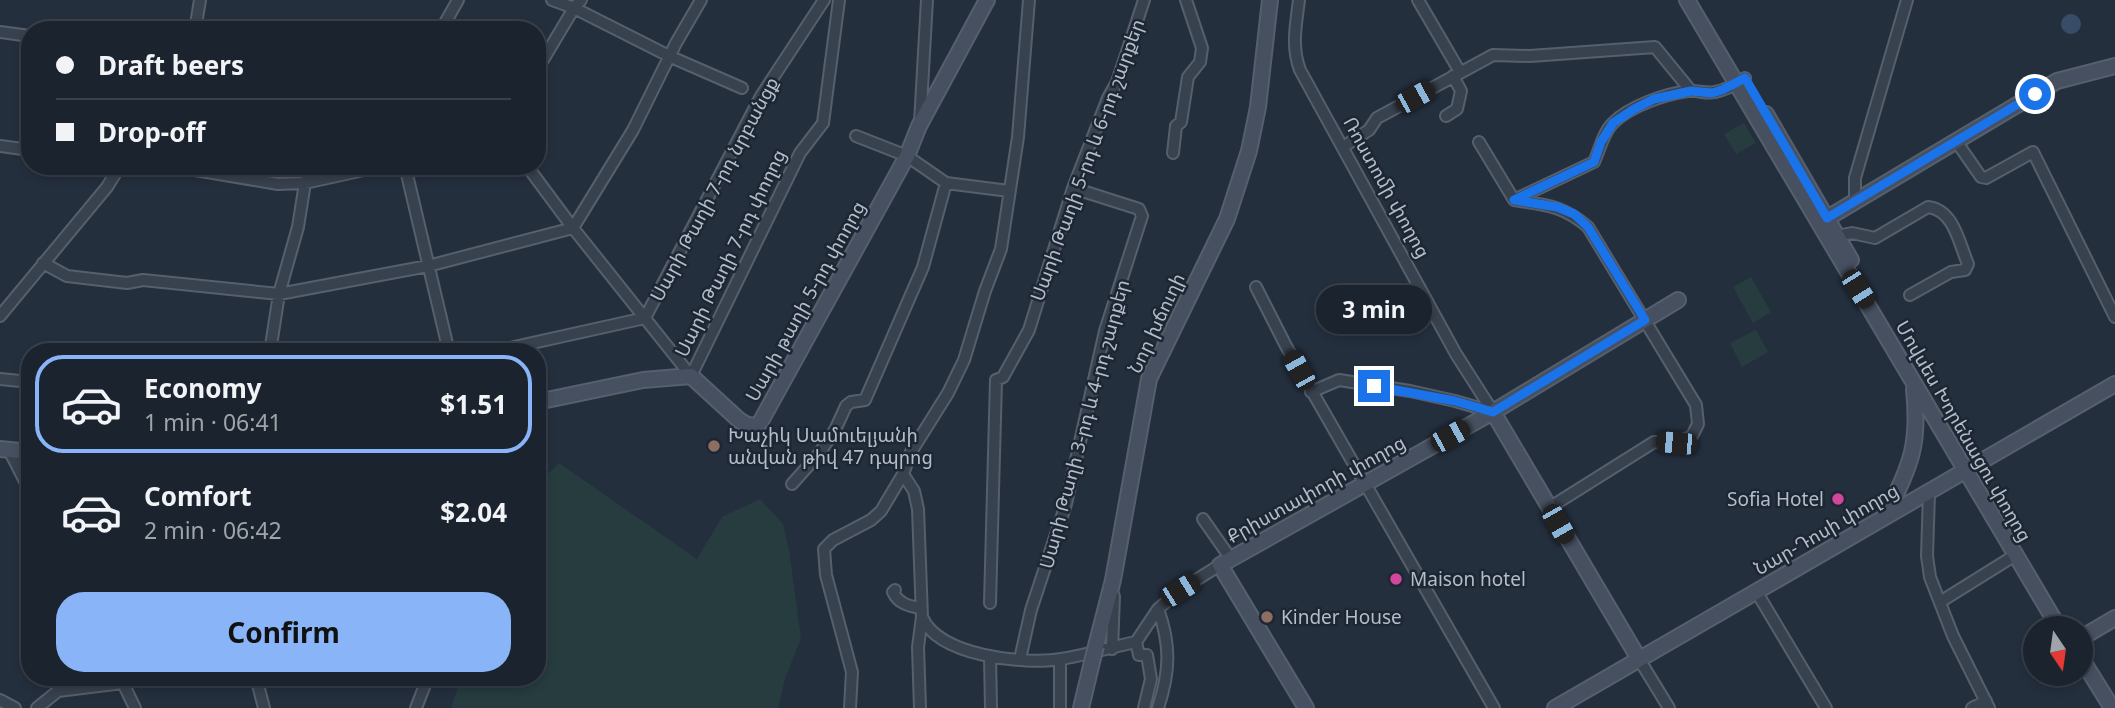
<!DOCTYPE html>
<html lang="en">
<head>
<meta charset="utf-8">
<style>
	:root { --surface:#1b232e; --page:#242b36; --text:#f1f3f6; --muted:#a0a4aa; --line:#39404a; --accent:#8ab4f8 }
	body { margin:0; font-family:"Noto Sans","Noto Sans Armenian",sans-serif; background:var(--page); color:var(--text); height:100vh; display:flex; flex-direction:column; font-size:26px; white-space:nowrap }
	* { box-sizing:border-box; margin:0 }
	p { font-size:23px; color:var(--muted) }
	.icon { flex:none; width:38px; height:38px; fill:none; stroke:currentColor; stroke-width:2; stroke-linecap:round; stroke-linejoin:round }
	.map { position:relative; flex:1; overflow:hidden }
	.sheet { position:absolute; left:21px; top:343px; width:525px; height:343px; display:flex; flex-direction:column; background:var(--surface); border-radius:28px; box-shadow:0 4px 10px #0003,0 0 0 2px var(--line) }
	.sheet>* { flex:none }
	.top-card { position:absolute; left:21px; top:21px; width:525px; height:154px; border-radius:28px; box-shadow:0 4px 10px #0003,0 0 0 2px var(--line); display:grid; align-content:center; height:154px; padding:0 35px; background:var(--surface) }
	.needle { width:46px; rotate:167deg }
	.buttons { position:absolute; left:2023px; top:616px; display:grid; gap:14px }
	.buttons a { display:grid; place-items:center; width:70px; height:70px; border-radius:50%; background:var(--surface); box-shadow:0 4px 10px #0003,0 0 0 2px var(--line); font-size:35px }
	.end { position:absolute; width:32px; height:32px; margin:-16px; border:9px solid #1a73e8; background:#fff; box-shadow:0 0 0 4px #fff }
	.from { border-radius:50% }
	.bubble { position:absolute; height:49px; border-radius:24px; background:var(--surface); box-shadow:0 4px 10px #0003,0 0 0 2px var(--line); font-size:23px; font-weight:700; line-height:49px; text-align:center }
	.car { position:absolute; width:21px; height:42px; margin:-21px -10px; border-radius:9px; box-shadow:0 0 5px 2px #0007; background:linear-gradient(#222 24%,#8ab4d8 0 40%,#222 0 76%,#8ab4d8 0 86%,#222 0) }
	.top-card b { display:flex; align-items:center; gap:24px; height:66px; font-size:26px }
	.top-card b+b { border-top:2px solid var(--line) }
	.top-card i { width:18px; height:18px; background:var(--text) }
	ul { padding:12px 0 0; list-style:none }
	li { display:flex; align-items:center; gap:21px; height:98px; margin:0 14px 10px; padding:0 21px; border:4px solid transparent; border-radius:28px }
	li div { flex:1 }
	li b { display:block; font-size:26px }
	li em { font-style:normal; font-weight:700 }
	li.active { border-color:var(--accent) }
	li>.icon { width:63px; height:63px; stroke-width:1.5 }
	.primary-button { display:flex; gap:14px; margin-top:auto; padding:14px 35px }
	.primary-button a { flex:1; height:80px; border-radius:28px; background:var(--accent); color:#111; font-size:28px; font-weight:700; line-height:80px; text-align:center }
	.map>svg:first-child { display:block }
	.green { fill:#263c3f }
	.water { fill:#394c67 }
	.lines { fill:none; stroke-linecap:round; stroke-linejoin:round }
	.street-casing { stroke:#565f6c; stroke-width:14 }
	.secondary-casing { stroke:#565f6c; stroke-width:18 }
	.street { stroke:#38414e; stroke-width:10 }
	.secondary { stroke:#465061; stroke-width:14 }
	.secondary-bridge-casing { stroke:#565f6c; stroke-width:18; stroke-linecap:butt }
	.secondary-bridge { stroke:#465061; stroke-width:14 }
	.route { stroke:#1a73e8; stroke-width:9 }
	.education-dot { fill:#8d6e63; stroke:#1d2633; stroke-width:2.5 }
	.hotel-dot { fill:#d1479c; stroke:#1d2633; stroke-width:2.5 }
	.labels { text-anchor:middle; dominant-baseline:central; stroke-width:5; stroke-linejoin:round; paint-order:stroke }
	.street-label { font-size:19px; fill:#b4bcc9; stroke:#1d2633 }
	.poi-label { font-size:19px; fill:#b4bcc9; stroke:#1d2633; text-anchor:start }
</style>
</head>
<body>
<div class="map">
<svg width="2115" height="708" viewBox="0 0 2115 708">
	<rect width="100%" height="100%" fill="#242f3e"/>
	<path class="green" d="M1744,123L1756,143L1736,154L1724,134Z
		M1751,277L1771,312L1753,323L1733,287Z
		M1756,330L1768,352L1742,367L1730,343Z
		M559,463L697,559L722,517L760,499L783,524L789,550L801,638L785,679L778,708H451L461,677H537V485Z"/>
	<path class="water" d="M2061 24a10 10 0 1 1 20 0a10 10 0 1 1-20 0Z"/>
	<g class="lines">
		<g class="street-casing">
			<path id="street" d="M552,0L574,8L671,57L742,88
				M1299,0C1296,25 1291,46 1300,70L1456,354L1493,412
				M1418,0L1460,72
				M195,30L200,0
				M441,30L458,0
				M0,32L30,36
				M537,70L574,8L581,0
				M1446,116L1457,109L1461,91L1453,76
				M920,123L927,0
				M856,136L907,156L946,183L1009,191
				M1956,141L1981,177L1986,178L2033,152L2115,317
				M1479,142L1514,200C1545,205 1563,205 1588,227L1696,405L1698,424L1692,436L1676,443L1654,442L1549,508
				M0,146L30,150
				M1343,147L1369,130L1377,118L1493,55L1530,56L1655,47L1691,91
				M1173,153L1176,126L1181,122L1188,77L1200,62L1202,48L1186,0
				M171,166L278,184L305,183L382,166
				M405,166L449,352
				M527,166L573,228L691,376L800,153L823,123L839,0
				M1514,200L1594,162C1600,149 1603,133 1613,123C1630,106 1665,94 1688,91C1697,90 1706,94 1715,92C1726,90 1736,84 1745,78
				M1855,200V178L1907,0
				M1837,236L1852,233L1875,238L1928,207C1954,210 1959,243 1968,264L1965,270L1951,272L1910,295
				M43,263L67,276L127,283L143,280L279,294L428,266L573,228L633,130L676,43L701,0
				M1256,287L1286,346L1494,708
				M0,316L107,187L120,166
				M270,352L279,294L298,227L305,183L312,166
				M492,352L645,318L761,96L824,0
				M0,379L30,382
				M1311,392L1339,380L1410,391L1455,401L1493,412
				M9,450L30,491
				M903,474L914,491L918,509L922,617L918,647L920,708
				M792,484L818,455L835,430L846,406L851,402L865,400L923,267L946,183
				M1929,493L1927,556L1930,577L1953,636L1989,708
				M1203,519L1231,559
				M895,590L893,592C898,603 908,606 920,608
				M1756,591L1826,708
				M1940,602L2017,554
				M990,603L996,380L1003,377L1029,330L1073,188L1108,98L1117,82L1144,0
				M1158,609C1171,645 1170,672 1158,708
				M922,617C938,656 1024,665 1061,659C1086,655 1111,647 1136,642L1158,609L1180,590L1220,565
				M1136,642L1139,655H1147L1151,679L1144,708
				M1112,649L1114,596
				M990,657L991,708
				M1020,659L1031,610L1066,504L1105,331L1142,216L1139,209L1073,188
				M1639,659L1669,708
				M1060,660V708
				M120,677L135,708
				M256,677L264,708
				M0,700L15,708
				M37,708L58,691L123,683
				M416,708L428,677
				M850,708L852,672L826,575L824,549L833,540L871,520L881,511L903,474L911,452L948,393L964,360L985,291L1001,249L1018,137L1029,0
				M1972,708L1986,701"/>
		</g>
		<g class="secondary-casing">
			<path id="secondary" d="M1687,0L2059,628
				M1766,114L1851,260
				M1819,223L2057,81L2115,66
				M537,402L643,380L691,376L739,420L747,425L757,426L761,421L907,156L919,126L987,0
				M1493,412L1639,659
				M0,449L30,452
				M1885,517C1910,465 1920,448 1914,389
				M2081,638L2115,618
				M1096,646L1113,580L1149,379L1227,219L1249,151L1258,107L1270,0
				M2081,658L2112,708
				M1081,708L1092,662
				M1306,708L1220,565L1493,412L1678,300
				M1555,708L2115,384"/>
		</g>
		<use href="#street" class="street"/>
		<use href="#secondary" class="secondary"/>
		<g class="secondary-bridge-casing">
			<path id="secondary-bridge" d="M1092,662L1096,646"/>
		</g>
		<use href="#secondary-bridge" class="secondary-bridge"/>
	</g>
	<g class="lines">
		<path class="route" d="M1374,386L1455,401L1493,412L1645,320L1588,227L1574,214L1557,207L1514,200L1594,162L1601,142L1613,123L1634,109L1654,99L1691,91L1712,93L1722,90L1745,78L1827,218L2035,94"/>
	</g>
	<g class="education-dot">
		<circle cx="714" cy="446" r="7"/>
		<circle cx="1267" cy="617" r="7"/>
	</g>
	<g class="hotel-dot">
		<circle cx="1838" cy="499" r="7"/>
		<circle cx="1396" cy="579" r="7"/>
	</g>
	<g class="labels">
		<g class="street-label">
			<text transform="translate(1087 160) rotate(-70)">Սարի Թաղի 5-րդ և 6-րդ շարքեր</text>
			<text transform="translate(1387 187) rotate(61)">Ռոստոմի փողոց</text>
			<text transform="translate(714 189) rotate(-62)">Սարի Թաղի 7-րդ նրբանցք</text>
			<text transform="translate(730 253) rotate(-64)">Սարի Թաղի 7-րդ փողոց</text>
			<text transform="translate(805 301) rotate(-61)">Սարի թաղի 5-րդ փողոց</text>
			<text transform="translate(1156 323) rotate(-65)">Նոր խճուղի</text>
			<text transform="translate(1084 424) rotate(-75)">Սարի Թաղի 3-րդ և 4-րդ շարքեր</text>
			<text transform="translate(1964 431) rotate(60)">Մովսես Խորենացու փողոց</text>
			<text transform="translate(1316 489) rotate(-29)">Քրիստափորի փողոց</text>
			<text transform="translate(1826 529) rotate(-30)">Նար-Դոսի փողոց</text>
		</g>
		<g class="poi-label">
			<text x="728" y="435">Խաչիկ Սամուելյանի<tspan x="728" dy="22">անվան թիվ 47 դպրոց</tspan></text>
			<text x="1824" y="499" text-anchor="end">Sofia Hotel</text>
			<text x="1410" y="579">Maison hotel</text>
			<text x="1281" y="617">Kinder House</text>
		</g>
	</g>
</svg>
<div class="buttons">
<a><svg class="needle" viewBox="-14 -14 28 28"><path d="M0-13l5 13h-10z" fill="#e53935"/><path d="M0 13l5-13h-10z" fill="#a0a4aa"/></svg></a>
</div>
<i class="end from" style="left:2035px;top:94px"></i>
<i class="end" style="left:1374px;top:386px"></i>
<div class="bubble" style="left:1316px;top:285px;width:116px">3 min</div>
<i class="car" style="left:1415px;top:97px;rotate:61deg"></i>
<i class="car" style="left:1858px;top:289px;rotate:148deg"></i>
<i class="car" style="left:1299px;top:370px;rotate:331deg"></i>
<i class="car" style="left:1450px;top:436px;rotate:61deg"></i>
<i class="car" style="left:1676px;top:443px;rotate:275deg"></i>
<i class="car" style="left:1558px;top:524px;rotate:150deg"></i>
<i class="car" style="left:1180px;top:590px;rotate:58deg"></i>
<div class="top-card">
<b><i class="from"></i>Draft beers</b>
<b><i></i>Drop-off</b>
</div>
<section class="sheet">
<ul>
<li class="active"><svg class="icon" aria-label="car" viewBox="0 0 24 24"><path d="M5 17H2v-5l4-1 3-4h7l3 4 3 1v5h-3M9 17h6M6 11h13"/><circle cx="7" cy="17" r="2"/><circle cx="17" cy="17" r="2"/></svg><div><b>Economy</b><p>1 min · 06:41</p></div><em>$1.51</em></li>
<li><svg class="icon" aria-label="car" viewBox="0 0 24 24"><path d="M5 17H2v-5l4-1 3-4h7l3 4 3 1v5h-3M9 17h6M6 11h13"/><circle cx="7" cy="17" r="2"/><circle cx="17" cy="17" r="2"/></svg><div><b>Comfort</b><p>2 min · 06:42</p></div><em>$2.04</em></li>
</ul>
<div class="primary-button"><a>Confirm</a></div>
</section>
</div>
</body>
</html>
